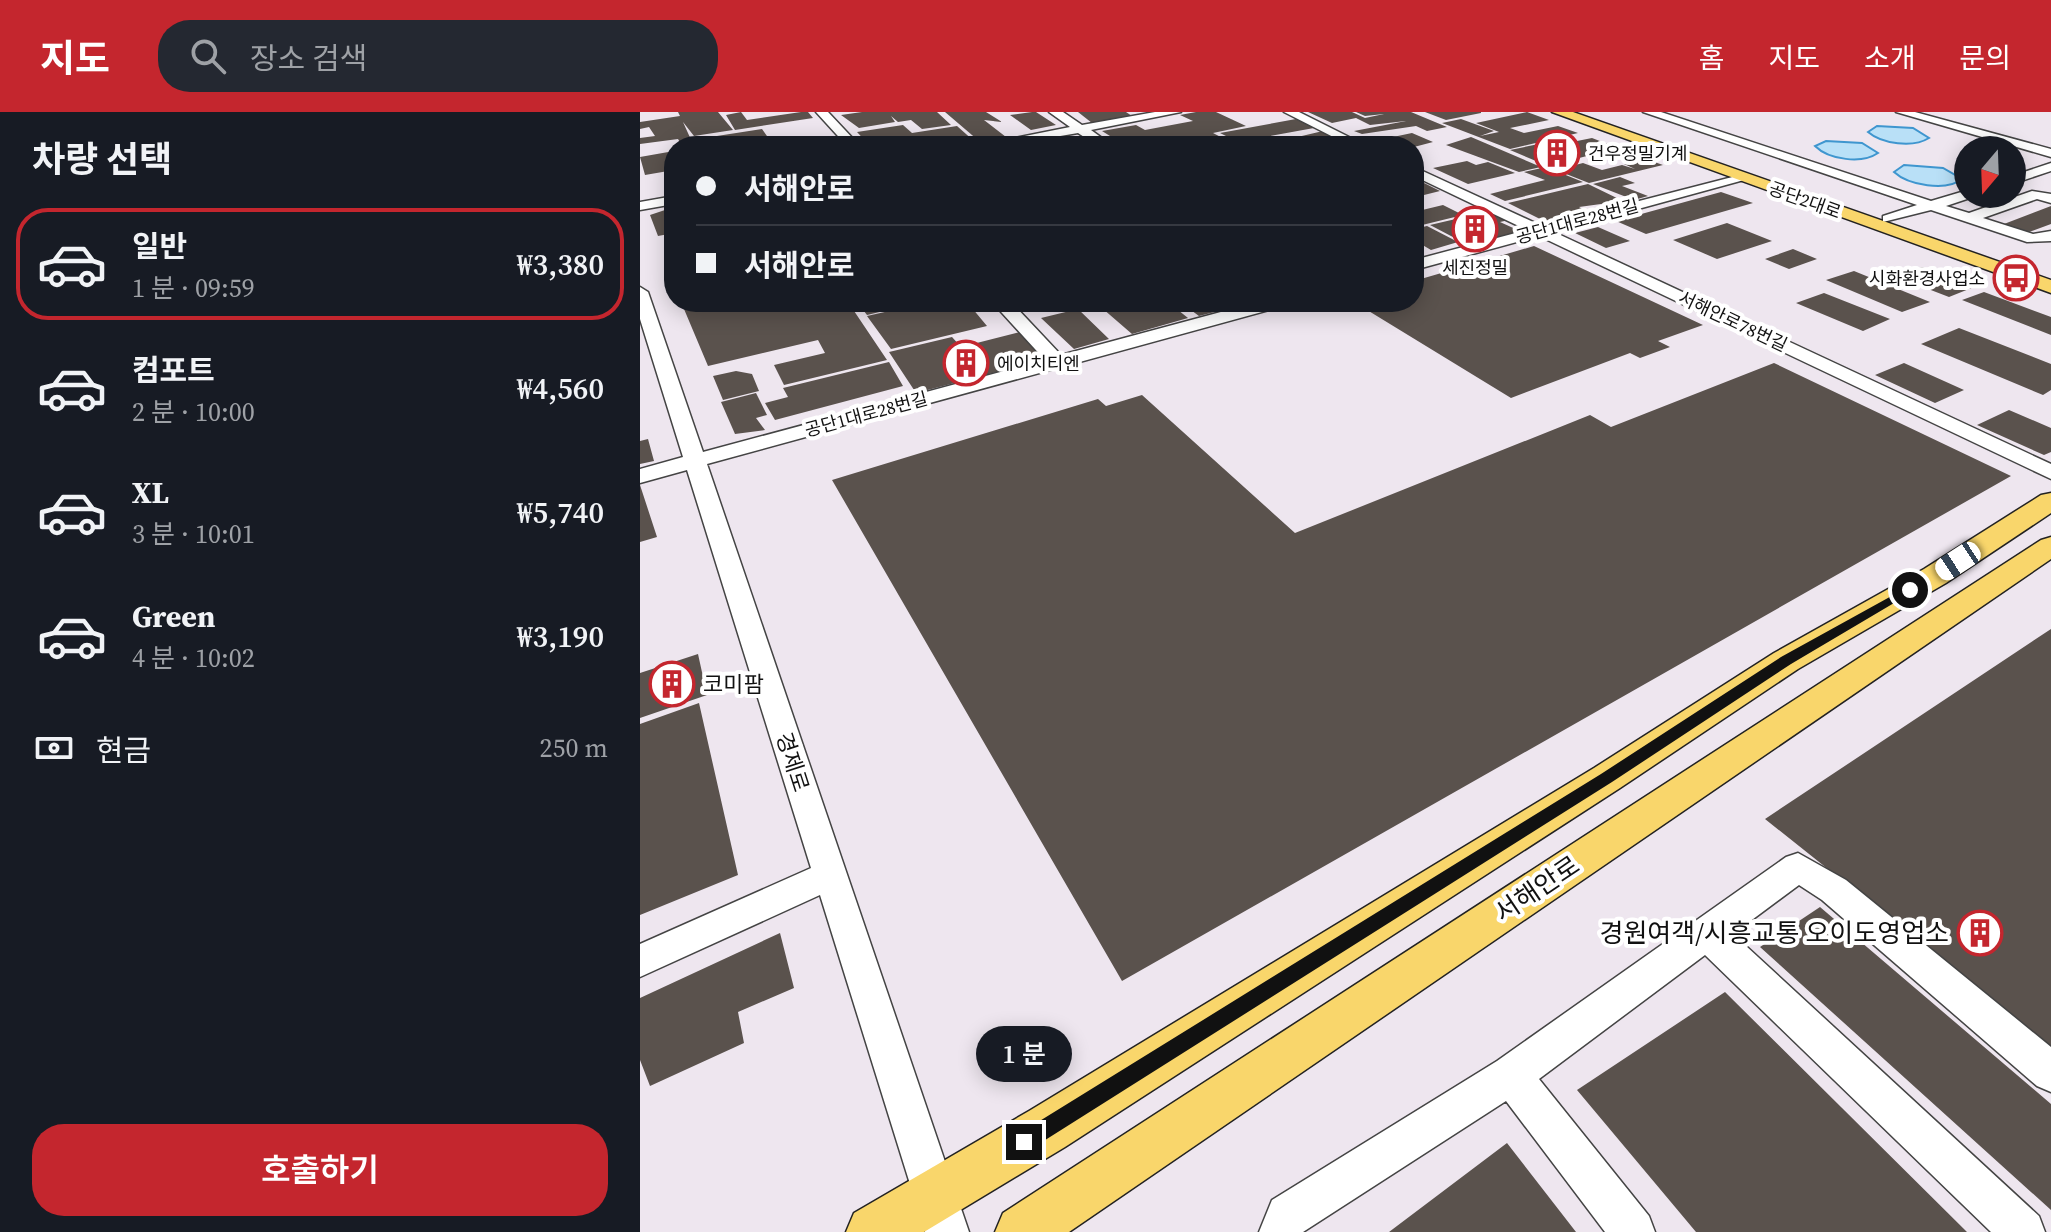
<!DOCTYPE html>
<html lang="ko">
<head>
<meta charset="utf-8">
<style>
	:root { --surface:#171b24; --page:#242831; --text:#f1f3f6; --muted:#9ea1a6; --line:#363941; --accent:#c4262e }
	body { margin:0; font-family:"Source Serif 4","Noto Sans KR",serif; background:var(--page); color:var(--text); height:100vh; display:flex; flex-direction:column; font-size:30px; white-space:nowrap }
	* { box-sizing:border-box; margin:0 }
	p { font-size:26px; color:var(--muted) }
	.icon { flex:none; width:44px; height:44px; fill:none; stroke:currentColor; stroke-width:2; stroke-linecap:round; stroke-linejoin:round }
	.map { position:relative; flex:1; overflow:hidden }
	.side { display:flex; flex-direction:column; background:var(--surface); width:640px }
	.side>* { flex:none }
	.top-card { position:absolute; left:24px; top:24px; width:760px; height:176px; border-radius:32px; box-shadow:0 4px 20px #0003; display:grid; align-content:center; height:176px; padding:0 32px; background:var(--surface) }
	.needle { width:52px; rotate:199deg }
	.tools { position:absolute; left:1314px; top:24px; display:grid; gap:16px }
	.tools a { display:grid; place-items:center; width:72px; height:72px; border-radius:50%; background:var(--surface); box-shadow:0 4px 20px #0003; font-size:40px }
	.end { position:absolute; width:36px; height:36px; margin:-18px; border:10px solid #111; background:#fff; box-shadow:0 0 0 4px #fff }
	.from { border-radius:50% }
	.bubble { position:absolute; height:56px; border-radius:28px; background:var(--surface); box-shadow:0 4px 20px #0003; font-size:26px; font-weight:600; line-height:56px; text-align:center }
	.car { position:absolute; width:24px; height:48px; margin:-24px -12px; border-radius:10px; box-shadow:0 0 6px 2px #0007; background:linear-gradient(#fff 24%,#345 0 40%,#fff 0 76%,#345 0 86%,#fff 0) }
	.top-card b { display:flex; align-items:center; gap:28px; height:76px; font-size:30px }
	.top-card b+b { border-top:2px solid var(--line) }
	.top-card i { width:20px; height:20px; background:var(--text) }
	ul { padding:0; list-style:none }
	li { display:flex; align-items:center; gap:24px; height:112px; margin:0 16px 12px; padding:0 16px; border:4px solid transparent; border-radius:32px }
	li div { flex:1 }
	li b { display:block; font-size:30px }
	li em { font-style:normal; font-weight:600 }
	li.active { border-color:var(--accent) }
	li>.icon { width:72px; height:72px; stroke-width:1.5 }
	h2 { padding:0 32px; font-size:36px; line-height:96px }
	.pay { display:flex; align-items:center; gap:20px; height:88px; padding:0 32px; font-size:30px }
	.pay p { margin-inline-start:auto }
	.action { display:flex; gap:16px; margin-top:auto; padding:16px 32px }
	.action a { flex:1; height:92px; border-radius:32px; background:var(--accent); color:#fff; font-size:32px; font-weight:600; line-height:92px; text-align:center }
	header { display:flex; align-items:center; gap:48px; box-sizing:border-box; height:112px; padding:0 40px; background:var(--accent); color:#fff }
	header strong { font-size:38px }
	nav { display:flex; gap:44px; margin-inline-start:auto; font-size:28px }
	.search { width:560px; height:72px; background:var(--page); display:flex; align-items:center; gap:20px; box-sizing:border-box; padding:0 28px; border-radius:32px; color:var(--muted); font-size:30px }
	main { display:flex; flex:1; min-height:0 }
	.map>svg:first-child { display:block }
	.industrial { fill:#eee6ef; fill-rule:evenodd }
	.water { fill:#b9e0f7; stroke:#3f96cf; stroke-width:2 }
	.building { fill:#5a524d }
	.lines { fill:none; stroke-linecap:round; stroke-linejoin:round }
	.minor-casing { stroke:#444; stroke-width:3 }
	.major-casing { stroke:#222; stroke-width:3 }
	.minor { fill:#fff; fill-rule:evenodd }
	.major { fill:#f9d66b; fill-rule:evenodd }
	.route { fill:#111 }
	.labels { text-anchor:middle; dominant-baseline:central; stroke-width:8; stroke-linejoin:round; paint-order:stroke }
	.far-poi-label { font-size:18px; fill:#111; stroke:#fff; text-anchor:start }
	.far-street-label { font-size:18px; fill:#111; stroke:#fff }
	.poi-label { font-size:22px; fill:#111; stroke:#fff; text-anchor:start }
	.street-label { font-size:22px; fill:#111; stroke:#fff }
	.near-street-label { font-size:26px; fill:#111; stroke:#fff }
	.near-poi-label { font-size:26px; fill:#111; stroke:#fff; text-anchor:end }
</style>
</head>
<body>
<header>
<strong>지도</strong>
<div class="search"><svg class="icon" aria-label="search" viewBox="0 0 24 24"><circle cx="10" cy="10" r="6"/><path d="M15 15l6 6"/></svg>장소 검색</div>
<nav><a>홈</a><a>지도</a><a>소개</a><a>문의</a></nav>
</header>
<main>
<section class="side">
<h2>차량 선택</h2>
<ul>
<li class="active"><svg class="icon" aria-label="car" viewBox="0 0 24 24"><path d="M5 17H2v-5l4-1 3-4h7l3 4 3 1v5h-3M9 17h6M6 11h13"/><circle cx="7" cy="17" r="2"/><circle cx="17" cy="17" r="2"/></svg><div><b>일반</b><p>1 분 · 09:59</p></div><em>₩3,380</em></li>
<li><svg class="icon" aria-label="car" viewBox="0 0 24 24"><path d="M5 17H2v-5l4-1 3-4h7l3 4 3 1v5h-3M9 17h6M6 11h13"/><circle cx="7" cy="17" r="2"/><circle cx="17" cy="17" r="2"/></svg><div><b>컴포트</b><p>2 분 · 10:00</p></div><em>₩4,560</em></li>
<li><svg class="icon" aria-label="car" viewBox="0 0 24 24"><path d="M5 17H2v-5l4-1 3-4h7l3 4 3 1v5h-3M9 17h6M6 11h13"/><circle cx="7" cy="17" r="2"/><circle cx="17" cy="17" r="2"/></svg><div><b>XL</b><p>3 분 · 10:01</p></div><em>₩5,740</em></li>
<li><svg class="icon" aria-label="car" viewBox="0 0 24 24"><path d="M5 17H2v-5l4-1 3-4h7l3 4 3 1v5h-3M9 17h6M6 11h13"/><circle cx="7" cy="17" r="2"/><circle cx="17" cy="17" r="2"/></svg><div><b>Green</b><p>4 분 · 10:02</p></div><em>₩3,190</em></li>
</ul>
<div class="pay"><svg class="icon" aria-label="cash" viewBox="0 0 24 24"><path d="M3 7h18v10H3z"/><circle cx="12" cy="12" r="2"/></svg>현금<p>250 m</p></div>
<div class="action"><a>호출하기</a></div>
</section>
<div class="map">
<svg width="1411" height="1120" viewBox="0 0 1411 1120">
	<rect width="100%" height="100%" fill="#fffdf5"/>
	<path class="industrial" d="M0,0H1411V1120H0ZM34,34H774V190H34ZM1328,38H1372V82H1328Z"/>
	<path class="water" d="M1237,14L1273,16L1289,26C1273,36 1242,32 1228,20Z
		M1186,29L1222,31L1238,41C1222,52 1189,48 1175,34Z
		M1264,53L1303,56L1322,67C1306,80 1268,73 1254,60Z"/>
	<path class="building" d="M38,0H78L93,18L54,24L43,10L52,30L41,32L38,27L0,32V26L15,24L9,15L0,17V10L40,4Z
		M101,0L107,8L161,0H168L173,6L95,18L86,3Z
		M222,0H297L311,13L282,17L271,8L258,10L251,4L255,10L219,16L201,3Z
		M305,0H346L362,10L344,8L366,25L339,29Z
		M392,0H396L416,13L391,18L370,3Z
		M438,0H486L492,4L452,11Z
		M556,0H576L606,14L573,21L594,32L582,34H486L462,19L496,13L505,18L553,9L540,3Z
		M668,0H712L725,6L744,2L725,4L716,0H771L807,15L787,19L776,14L722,22L714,19L766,9L730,13L716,6L692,11Z
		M785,0H841V1L806,8Z
		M887,0L909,8L870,16L884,21L918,14L938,21L870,37L802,11L821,7L854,19L840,24L859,20L836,11Z
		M656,7L674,16L598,30L580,21Z
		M263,13L272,21L317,14L335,30L312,34H301L296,29L230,34L217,20Z
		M122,17L134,34H70L64,26Z
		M683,19L703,29L676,34H619Z
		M772,21L793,30L774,35L745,34L734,29Z
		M437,24L452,34H401L396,30Z
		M831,25L901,55L879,60L806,33Z
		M952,26L978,36L908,54L870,38L923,27L932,30Z
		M34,39V58L5,63L0,45Z
		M1006,47L1023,53L949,71L916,58L943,51L962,58L982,53L995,57L984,52Z
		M827,49L836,53L848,50L875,61L828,72L793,56Z
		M906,55L943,70L865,89L850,82L905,68L884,60Z
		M980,65L995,71L982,74L1008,84L994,88L953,72Z
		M784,71L800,79L780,84L774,81V74Z
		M948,72L983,89L939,95L948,100L914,109H904L868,91Z
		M1081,80L1113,91L1006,122L976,109Z
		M803,93L823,103L774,115V100Z
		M1411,94V112L1389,120L1364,112Z
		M34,95V121L18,124L10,103Z
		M850,99L869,108L860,110L882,120L830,134L790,113Z
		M1087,111L1132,129L1077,147L1033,128Z
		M787,114L818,130L791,138L774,128V117Z
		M958,115L990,129L966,136L935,121Z
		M894,134L1063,213L1018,229L1030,235L1000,246L990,241L871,286L714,190H774V169Z
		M1153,137L1177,147L1149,157L1125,147Z
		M1282,155L1334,175L1309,185L1257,165Z
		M1214,159L1290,190L1262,200L1186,168Z
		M1344,180L1411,205V223L1322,188Z
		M1184,181L1250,207L1223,219L1156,191Z
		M75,190H191L166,198L208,190L247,248L144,273L134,253L185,241L178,228L68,254L44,197Z
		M217,190H277V191L227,203Z
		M289,190H327L347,214L251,237L227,204Z
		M455,190H528L548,206L492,222Z
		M540,190H575L586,197L559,204Z
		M438,197L469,227L434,237L401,206Z
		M1319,216L1411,252V278L1403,283L1281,232Z
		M380,220L400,242L395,250L276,281L249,240L312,225L321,235Z
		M249,250L263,274L135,308L125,291L148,285L143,276Z
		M1134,251L1371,364L482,869L192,368L458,287L466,294L502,283L655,421L950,303L971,315Z
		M1264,251L1324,278L1295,291L1235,263Z
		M96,259L112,262L119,279L83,288L73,264Z
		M116,281L127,303L116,306L125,318L95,322L81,290Z
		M1369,298L1411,316V340L1404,343L1337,313Z
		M8,327L14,349L0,352V329Z
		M0,373L17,425L0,430Z
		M1411,517V935L1125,707Z
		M58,542L67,583L0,606V561Z
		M59,591L98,763L0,803V612Z
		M1180,795L1411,992V1098L1120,835Z
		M140,821L154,876L98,900L104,931L10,974L0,948V886Z
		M1085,880L1327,1120H1056L937,978Z
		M867,1031L936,1120H749Z"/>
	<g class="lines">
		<g class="minor-casing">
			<path id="minor" d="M176,0H188L220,34H207Z
				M409,0H423L442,13L515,0H541L451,18L473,34H458L438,21L362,34H335L430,15Z
				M644,0H659L727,34H711Z
				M1003,0H1021L1291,89L1328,78V82H1335L1333,85L1306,94L1329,101L1392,79L1411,82V91L1397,87L1343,106L1393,122L1411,119V129L1387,130L1291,98L1243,110V104L1277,93Z
				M1256,0H1275L1411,37V45Z
				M1411,51V59L1372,72V64Z
				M774,55L902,114L1104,62V68L914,120L1411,352V367L899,124L774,158V148L887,118L774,64Z
				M34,84V92L0,98V90Z
				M0,175L8,180L63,340L405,248L352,190H371L421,243L618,190H647L644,194L67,352L329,1120H285L180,783L0,865V832L171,756L47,358L0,371V357L43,345L0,207Z
				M1158,741L1206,768L1411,935V980L1397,974L1182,788L1159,773L1093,822L1399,1104L1405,1120H1351L1065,843L899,967L1009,1104L1015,1120H965L866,989L663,1120H619L632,1088L857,949L1146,745Z"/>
		</g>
		<g class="major-casing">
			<path id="major" d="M912,0H933L1411,168V181Z
				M1411,381V401L1306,471L1158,557L980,676L425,1035L284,1120H206L214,1101L389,999L954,656L1134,541L1284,457L1401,383Z
				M1411,425V447L429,1120H355L363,1101L1401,428Z"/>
		</g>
		<use href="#minor" class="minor"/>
		<use href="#major" class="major"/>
	</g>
	<path class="route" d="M1266,476L1276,478L1151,552L972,670L391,1037L384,1040L377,1037L375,1030L377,1023L961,662L1141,545Z"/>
	<defs>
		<g id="building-ring" transform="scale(2.3)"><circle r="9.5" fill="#fff" stroke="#c4262e" stroke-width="1.5"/><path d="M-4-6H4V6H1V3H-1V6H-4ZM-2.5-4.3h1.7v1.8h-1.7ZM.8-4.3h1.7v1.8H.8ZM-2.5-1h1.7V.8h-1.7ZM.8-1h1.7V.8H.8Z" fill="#c4262e"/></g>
		<g id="bus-ring" transform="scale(2.3)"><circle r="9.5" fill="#fff" stroke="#c4262e" stroke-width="1.5"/><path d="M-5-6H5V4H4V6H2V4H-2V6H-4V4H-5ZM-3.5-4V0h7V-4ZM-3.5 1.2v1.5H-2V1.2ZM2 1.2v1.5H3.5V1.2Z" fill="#c4262e"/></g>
	</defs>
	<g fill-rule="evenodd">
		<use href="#building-ring" x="917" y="41"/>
		<use href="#building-ring" x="835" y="117"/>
		<use href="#bus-ring" x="1376" y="166"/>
		<use href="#building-ring" x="326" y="251"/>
		<use href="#building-ring" x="32" y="572"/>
		<use href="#building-ring" x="1340" y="821"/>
	</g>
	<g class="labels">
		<g class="far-poi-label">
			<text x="948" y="41">건우정밀기계</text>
			<text x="835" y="155" text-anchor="middle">세진정밀</text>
			<text x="1345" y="166" text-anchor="end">시화환경사업소</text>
			<text x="357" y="251">에이치티엔</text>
		</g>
		<g class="far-street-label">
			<text transform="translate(1165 88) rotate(20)">공단2대로</text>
			<text transform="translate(937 109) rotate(-15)">공단1대로28번길</text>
			<text transform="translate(1093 209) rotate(25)">서해안로78번길</text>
			<text transform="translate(226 302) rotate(-15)">공단1대로28번길</text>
		</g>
		<g class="poi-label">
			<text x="63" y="572">코미팜</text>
		</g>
		<g class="street-label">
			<text transform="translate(153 650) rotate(72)">경제로</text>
		</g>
		<g class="near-street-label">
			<text transform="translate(897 777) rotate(-34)">서해안로</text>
		</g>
		<g class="near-poi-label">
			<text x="1309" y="821">경원여객/시흥교통 오이도영업소</text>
		</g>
	</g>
</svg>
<div class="tools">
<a><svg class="needle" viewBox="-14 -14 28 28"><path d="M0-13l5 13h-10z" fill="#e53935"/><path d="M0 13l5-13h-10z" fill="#9ea1a6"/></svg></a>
</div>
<i class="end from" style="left:1270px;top:478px"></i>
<i class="end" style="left:384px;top:1030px"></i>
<div class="bubble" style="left:336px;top:914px;width:96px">1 분</div>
<i class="car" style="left:1318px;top:449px;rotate:237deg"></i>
<div class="top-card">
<b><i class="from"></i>서해안로</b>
<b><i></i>서해안로</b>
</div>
</div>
</main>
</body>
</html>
